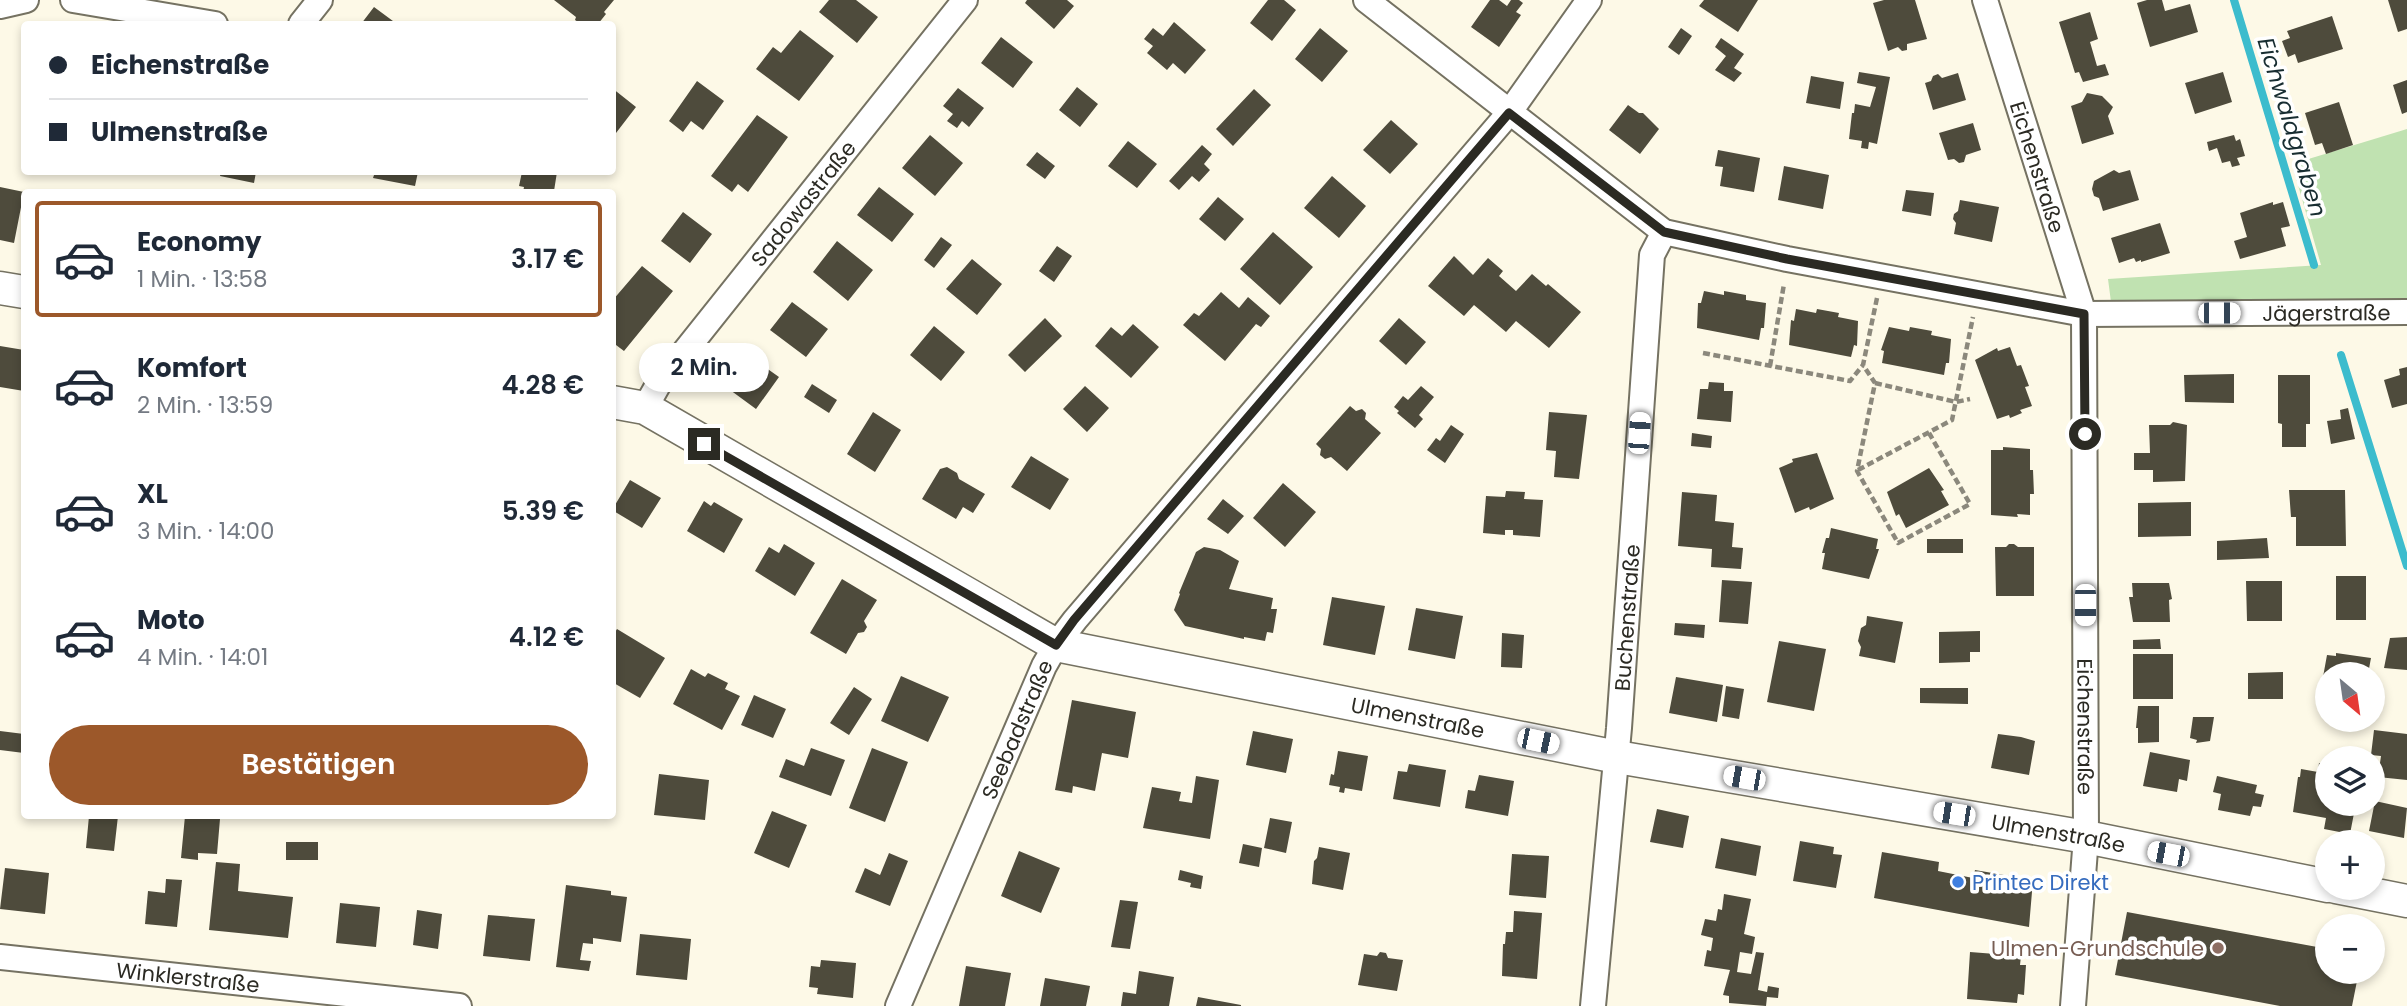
<!DOCTYPE html>
<html lang="de">
<head>
<meta charset="utf-8">
<style>
	:root { --surface:#fff; --page:#f2f2f3; --text:#1f2937; --muted:#747a83; --line:#e0e1e3; --accent:#9c582a }
	body { margin:0; font-family:Poppins,sans-serif; background:var(--page); color:var(--text); height:100vh; display:flex; flex-direction:column; font-size:26px; white-space:nowrap }
	* { box-sizing:border-box; margin:0 }
	p { font-size:23px; color:var(--muted) }
	.icon { flex:none; width:38px; height:38px; fill:none; stroke:currentColor; stroke-width:2; stroke-linecap:round; stroke-linejoin:round }
	.map { position:relative; flex:1; overflow:hidden }
	.details { position:absolute; left:21px; top:189px; width:595px; height:630px; display:flex; flex-direction:column; background:var(--surface); border-radius:7px; box-shadow:0 4px 10px #0003 }
	.details>* { flex:none }
	.guide { position:absolute; left:21px; top:21px; width:595px; height:154px; border-radius:7px; box-shadow:0 4px 10px #0003; display:grid; align-content:center; height:154px; padding:0 28px; background:var(--surface) }
	.needle { width:46px; rotate:151deg }
	.fabs { position:absolute; left:2315px; top:662px; display:grid; gap:14px }
	.fabs a { display:grid; place-items:center; width:70px; height:70px; border-radius:50%; background:var(--surface); box-shadow:0 4px 10px #0003; font-size:35px }
	.end { position:absolute; width:32px; height:32px; margin:-16px; border:9px solid #2b2a23; background:#fff; box-shadow:0 0 0 4px #fff }
	.from { border-radius:50% }
	.bubble { position:absolute; height:49px; border-radius:24px; background:var(--surface); box-shadow:0 4px 10px #0003; font-size:23px; font-weight:600; line-height:49px; text-align:center }
	.car { position:absolute; width:21px; height:42px; margin:-21px -10px; border-radius:9px; box-shadow:0 0 5px 2px #0007; background:linear-gradient(#fff 24%,#345 0 40%,#fff 0 76%,#345 0 86%,#fff 0) }
	.guide b { display:flex; align-items:center; gap:24px; height:66px; font-size:26px }
	.guide b+b { border-top:2px solid var(--line) }
	.guide i { width:18px; height:18px; background:var(--text) }
	ul { padding:12px 0 0; list-style:none }
	li { display:flex; align-items:center; gap:21px; height:116px; margin:0 14px 10px; padding:0 14px; border:4px solid transparent; border-radius:7px }
	li div { flex:1 }
	li b { display:block; font-size:26px }
	li em { font-style:normal; font-weight:600 }
	li.selected { border-color:var(--accent) }
	li>.icon { width:63px; height:63px; stroke-width:1.5 }
	.action { display:flex; gap:14px; margin-top:auto; padding:14px 28px }
	.action a { flex:1; height:80px; border-radius:42px; background:var(--accent); color:#fff; font-size:28px; font-weight:600; line-height:80px; text-align:center }
	.map>svg:first-child { display:block }
	.green { fill:#c0e2b1 }
	.lines { fill:none; stroke-linecap:round; stroke-linejoin:round }
	.stream { stroke:#3cbccd; stroke-width:8 }
	.building { fill:#4e4b3c }
	.minor-casing { stroke:#757262; stroke-width:28 }
	.tertiary-casing { stroke:#757262; stroke-width:35 }
	.path { stroke:#8b887c; stroke-width:4.5; stroke-dasharray:7 3.5; stroke-linecap:butt }
	.minor { stroke:#fff; stroke-width:24 }
	.tertiary { stroke:#fff; stroke-width:32 }
	.route { stroke:#2b2a23; stroke-width:9 }
	.shop-dot { fill:#3f7fe0; stroke:#fff; stroke-width:2.5 }
	.education-dot { fill:#8d6e63; stroke:#fff; stroke-width:2.5 }
	.labels { text-anchor:middle; dominant-baseline:central; stroke-width:7; stroke-linejoin:round; paint-order:stroke }
	.street-label { font-size:21px; fill:#2b2a23; stroke:#fff }
	.shop-label { font-size:21px; fill:#366cbe; stroke:#fff; text-anchor:start }
	.education-label { font-size:21px; fill:#785e54; stroke:#fff; text-anchor:end }
	.water-label { font-size:23px; font-style:italic; fill:#182d31; stroke:#fff }
</style>
</head>
<body>
<div class="map">
<svg width="2407" height="1006" viewBox="0 0 2407 1006">
	<rect width="100%" height="100%" fill="#fdf9e7"/>
	<path class="green" d="M2407,129V303L2111,302L2108,279L2321,265L2292,164Z"/>
	<g class="lines">
		<path class="stream" d="M2234,0L2314,265
			M2341,355L2407,566"/>
	</g>
	<path class="building" d="M554,0H614L604,12L606,14L598,24H581L575,20L576,17Z
		M829,0H856L878,17L857,43L819,12Z
		M1027,0H1067L1074,6L1054,29L1025,3Z
		M1268,0H1284L1296,10L1272,41L1250,23Z
		M1490,0H1499L1507,6L1511,0H1519L1523,3L1516,12L1521,15L1499,47L1471,27Z
		M1704,0H1758L1738,32L1699,6Z
		M1884,0H1915L1927,39L1907,44V50L1902,51L1898,47L1888,51L1873,3Z
		M2147,0H2162L2165,11L2190,4L2198,32L2150,47L2137,3Z
		M2388,0H2407V29L2398,32Z
		M374,7L397,24H361Z
		M2090,12L2098,39L2090,42L2097,66L2105,64L2109,75L2083,82L2079,72L2075,73L2059,22Z
		M2332,16L2343,49L2298,63L2295,54L2288,57L2282,41L2290,38L2287,31Z
		M1174,22L1206,50L1185,74L1173,63L1167,70L1147,53L1153,46L1144,39L1153,28L1163,36Z
		M1320,28L1348,51L1322,82L1295,59Z
		M1681,28L1692,36L1679,55L1668,47Z
		M800,30L834,56L799,101L756,69L773,47L781,53Z
		M1001,37L1033,62L1013,88L981,63Z
		M1721,38L1744,54L1734,68L1742,73L1734,82L1715,70L1726,56L1715,47Z
		M1859,72L1890,77L1877,144L1869,142L1868,149L1861,148L1862,141L1849,139L1852,113H1854L1855,104L1870,107L1876,87L1857,83Z
		M2223,72L2232,102L2195,114L2185,83Z
		M1958,73L1966,100L1933,110L1925,83L1931,81L1933,76L1938,74L1942,78Z
		M1811,76L1844,82L1840,109L1806,103Z
		M2407,80V112L2402,114L2393,85Z
		M697,81L724,101L703,130L691,121L683,132L669,121Z
		M1077,87L1098,104L1080,127L1059,110Z
		M612,88L636,107L616,133L612,130Z
		M958,88L984,108L969,127L962,121L957,128L947,121L953,114L943,106Z
		M1254,89L1271,105L1233,146L1216,129Z
		M2087,93L2102,96L2113,107L2108,116L2114,134L2082,144L2071,106L2082,102Z
		M2339,102L2353,145L2326,154L2322,143L2315,145L2305,113Z
		M1628,105L1639,113H1643L1659,129L1640,154L1609,130Z
		M757,115L788,137L748,192L738,184L732,192L711,176Z
		M1391,120L1418,144L1390,174L1363,150Z
		M1973,123L1981,150L1966,155L1964,162L1959,163L1954,159L1948,160L1939,133Z
		M930,135L963,163L935,196L902,168Z
		M2234,135L2236,141L2240,139L2245,156L2237,158L2240,165L2232,167L2230,161L2222,163L2217,148L2209,151L2207,142Z
		M1128,141L1157,164L1137,188L1108,166Z
		M1202,145L1212,154L1204,164L1210,170L1199,182L1192,176L1179,190L1169,181Z
		M1718,150L1760,158L1754,192L1720,186L1723,167L1715,166Z
		M1037,152L1055,166L1045,179L1026,165Z
		M1784,166L1829,175L1823,209L1778,200Z
		M2114,170L2119,173L2130,170L2139,200L2103,211L2099,198L2094,196L2092,189L2094,181Z
		M221,172H256L254,183L220,176Z
		M375,172H418L415,186L373,178Z
		M522,172H557L554,191L523,192L524,187L519,186Z
		M1332,176L1366,206L1339,238L1304,208Z
		M0,187L24,192L14,243L0,240Z
		M879,187L914,214L892,242L857,215Z
		M1906,190L1934,193L1931,216L1902,211Z
		M1218,197L1244,219L1225,241L1199,219Z
		M1960,200L1999,207L1992,242L1954,234L1956,223L1953,219L1954,214L1958,211Z
		M2273,202V205L2283,202L2290,226L2281,228L2286,246L2240,259L2234,241L2247,237L2240,213Z
		M683,212L712,234L690,263L661,241Z
		M2160,223L2170,253L2141,262V260L2136,262L2134,258L2119,263L2111,238Z
		M1273,232L1313,267L1280,305L1240,269Z
		M941,237L952,245L934,268L924,260Z
		M837,241L873,270L848,301L813,272Z
		M1057,246L1072,256L1054,282L1039,271Z
		M1454,256L1473,275L1488,258L1503,271L1499,276L1516,291L1532,274L1546,286L1548,284L1581,312L1549,348L1516,321L1506,332L1474,305L1464,316L1428,286Z
		M972,259L1002,284L977,315L946,289Z
		M642,266L673,291L624,351L612,342V301Z
		M1704,291L1724,295V291L1746,295V300L1766,303L1764,328H1761L1759,340L1697,328L1698,303H1701Z
		M1221,292L1239,308L1248,297L1270,316L1261,327L1256,324L1225,361L1183,325L1194,313L1199,316Z
		M792,302L828,329L806,357L770,330Z
		M1796,309L1816,313L1817,309L1839,313L1838,317L1858,321L1857,346L1854,345L1851,357L1789,345L1791,320L1794,321Z
		M1045,318L1062,336L1025,372L1008,355Z
		M1399,318L1426,342L1406,365L1379,341Z
		M1133,324L1159,347L1131,378L1095,346L1111,327L1122,336Z
		M934,326L965,352L941,381L910,355Z
		M1889,327L1909,331L1910,327L1932,331L1931,335L1951,339L1949,363H1946L1944,375L1882,363L1884,351L1881,350Z
		M0,346L24,350V391L0,387Z
		M2010,347L2017,366L2021,365L2029,386L2025,387L2032,406L2020,410L2022,413L2010,418L2009,415L1997,419L1975,360L1997,348L1998,351Z
		M749,356L779,377L756,409L726,387Z
		M2407,367V404L2392,408L2384,380L2400,375L2399,369Z
		M2234,374V403L2185,402L2184,375Z
		M2278,375H2310V424H2306V447H2282V424L2278,423Z
		M1709,382L1724,383V391H1733L1731,422L1697,419L1700,389H1708Z
		M812,384L837,400L829,413L804,397Z
		M1085,386L1109,408L1087,432L1063,409Z
		M1421,386L1434,397L1419,415L1423,419L1415,428L1397,413L1399,411L1394,407L1403,396L1408,400Z
		M1350,406L1356,411L1362,409L1366,413L1365,419L1381,433L1347,471L1331,457L1325,459L1320,455L1321,449L1316,444Z
		M2348,408L2355,439L2331,444L2327,421L2341,419L2340,410Z
		M873,412L901,430L875,472L847,454Z
		M1549,412L1587,415L1579,479L1554,477L1556,451L1546,450Z
		M2173,422L2187,425L2185,481L2153,482V470H2134V453H2150L2149,425H2170Z
		M1451,425L1464,434L1445,463L1427,450L1436,438L1440,441Z
		M1692,433L1712,436L1711,448L1691,446Z
		M2003,447L2030,449V470H2033L2034,494H2030V515L2017,514L2018,517L1991,515V450H2003Z
		M1817,453L1834,499L1810,510L1809,507L1795,513L1779,468L1793,462L1792,459Z
		M1031,456L1069,479L1050,510L1011,487Z
		M947,467L957,473L959,479L985,494L973,513L963,507L956,519L922,499L940,469Z
		M1929,468L1944,490L1941,491L1949,505L1906,528L1899,514L1896,516L1887,492Z
		M630,480L661,498L642,528L612,510Z
		M1283,483L1316,512L1285,547L1253,518Z
		M2289,490H2345L2346,546H2296V517H2291Z
		M1506,491L1525,492L1524,499L1543,500L1540,537L1513,535V530H1505V535L1483,533L1486,496L1505,497Z
		M1682,492L1717,495L1715,521L1734,523L1732,547L1743,548L1741,569L1711,567L1712,549L1678,546Z
		M1223,499L1244,516L1228,534L1207,519Z
		M704,501L711,506L714,502L743,519L724,553L687,531Z
		M2191,502V536L2138,537V503Z
		M1831,528L1878,539L1876,549H1879L1869,579L1822,569L1825,553H1822L1826,538H1829Z
		M2267,538L2269,558L2217,560V541Z
		M1927,539H1963V553H1927Z
		M784,544L815,563L795,596L755,571L769,547L779,553Z
		M2009,544H2014L2018,547H2034V596H1996L1995,547H2006Z
		M1204,547L1220,550L1239,561L1229,589L1273,598L1271,609H1277L1273,633L1267,632L1265,641L1244,637V639L1185,626L1174,610L1180,594L1179,593L1196,552Z
		M2336,576H2366V620H2336Z
		M842,579L877,600L864,621L867,627L864,632L858,633L846,654L810,633Z
		M1722,580L1752,582L1748,624L1719,622Z
		M2246,581H2282V621H2247Z
		M2132,583H2169L2172,599L2169,600L2170,622H2133L2129,597H2133Z
		M1332,597L1385,606L1375,655L1323,645Z
		M1416,608L1463,616L1455,659L1408,650Z
		M1867,616L1903,622L1895,663L1859,656L1861,647L1858,641L1861,628L1866,625Z
		M1675,623L1705,625L1704,638L1674,635Z
		M617,629L665,658L640,698L612,682V637Z
		M1980,631V652H1970V662L1939,663V632Z
		M1502,633L1524,635L1522,668L1501,667Z
		M2407,637V670L2384,668L2390,638Z
		M2160,639L2161,649H2133V640Z
		M1779,641L1826,649L1814,711L1767,702Z
		M2336,653L2371,658L2368,674H2328V678L2323,677L2327,655L2336,656Z
		M2133,654H2173V699H2133Z
		M691,669L705,677L708,673L728,683L725,689L740,696L722,730L673,704Z
		M2283,672V699H2248V673Z
		M901,676L949,697L928,742L881,721Z
		M1676,677L1723,685L1717,722L1669,713Z
		M1726,686L1744,689L1739,719L1722,716Z
		M854,687L872,699L849,735L830,723Z
		M1920,688H1968V704L1920,703Z
		M754,695L786,709L773,738L741,725Z
		M1072,700L1136,712L1128,758L1102,753L1095,791L1073,786L1072,793L1055,790Z
		M2138,706H2159V742L2138,743V728H2136Z
		M2193,717H2214L2210,741L2196,743L2197,740L2190,738Z
		M2374,730L2407,734V780L2378,777L2381,756L2371,755Z
		M0,731L24,734V753L0,750Z
		M1253,731L1293,739L1286,773L1246,765Z
		M1998,734L2021,737L2035,741L2029,775L1991,768Z
		M811,748L845,760L831,796L779,777L786,759L804,766Z
		M872,748L908,762L885,822L849,808Z
		M1338,751L1368,756L1362,791L1345,788L1344,793L1339,792L1340,787L1329,785L1331,774L1334,775Z
		M2150,752L2190,760L2187,781L2179,779L2177,792L2143,786Z
		M2319,763L2328,764V803L2355,808L2350,834L2324,829L2326,818L2293,812L2298,777H2300L2301,769L2318,772Z
		M1409,764L1446,770L1440,807L1393,799L1398,771L1407,772Z
		M659,774L709,780L705,820L654,815Z
		M1479,775L1514,781L1508,816L1465,808L1468,790L1475,791Z
		M1196,776L1219,780L1210,839L1143,828L1152,787L1181,792L1179,801L1192,803Z
		M2217,776L2257,785L2255,793L2264,795L2261,807L2253,806L2250,816L2218,810L2221,794L2213,792Z
		M2375,801L2407,808L2404,838L2369,831Z
		M1657,809L1689,816L1683,848L1650,842Z
		M772,811L807,825L789,868L754,853Z
		M89,816H118L114,851L86,848Z
		M185,816L220,819L217,854L198,853V860L181,858Z
		M1270,818L1292,822L1286,853L1264,848Z
		M1721,838L1761,846L1756,876L1715,868Z
		M1800,841L1834,847L1833,854L1842,855L1836,888L1793,881Z
		M286,842H318V860H286Z
		M1243,844L1262,848L1259,867L1239,863Z
		M1319,847L1350,853L1343,890L1312,884L1314,861L1317,858Z
		M1019,851L1060,868L1041,913L1001,896Z
		M1882,852L1939,862L1938,871L1973,878L1975,870L2033,880L2029,927L1874,898Z
		M889,853L908,861L890,906L855,892L865,868L880,875Z
		M1512,854L1549,856L1546,898L1509,895Z
		M216,862L240,864L238,891L293,897L288,938L209,930Z
		M5,868L49,873L45,914L0,909Z
		M1180,870L1203,876L1201,889L1190,887L1191,883L1178,880Z
		M166,879L182,880L177,927L145,924L148,891L165,893Z
		M566,885L611,891V895L627,897L621,942L593,938V944L583,943L580,960L591,961L589,971L556,967Z
		M1724,894L1751,899L1744,934L1755,937L1752,954L1740,952L1737,972L1751,974L1756,952L1764,953L1758,990L1767,992L1768,986L1779,988L1778,998L1767,997L1766,1006L1729,1003V996L1723,995L1730,970L1704,966L1707,950L1711,951L1713,938L1701,935L1705,919L1716,921L1718,909L1722,910Z
		M1120,900L1138,902L1130,949L1111,947Z
		M340,903L380,907L376,947L336,943Z
		M417,910L442,914L438,949L413,945Z
		M1514,911L1542,913L1537,979L1502,976L1503,944H1505L1506,932H1513Z
		M2127,912L2328,949V971H2359L2352,1006H2280L2115,975Z
		M488,915L535,919L530,961L483,956Z
		M640,934L691,939L687,980L636,975Z
		M1380,952L1386,953L1388,958L1403,960L1397,991L1358,985L1364,954L1377,956Z
		M1970,952L2021,956L2020,965H2026L2024,995L2018,994L2017,1003L1967,999Z
		M821,960L856,963L853,998L817,994L818,988L809,987L811,966L820,967Z
		M966,966L1011,973L1005,1006H959Z
		M1139,971L1174,977L1169,1006H1121L1123,992L1136,994Z
		M1045,978L1090,986L1086,1006H1040Z
		M1198,997L1241,1005V1006H1196Z"/>
	<g class="lines">
		<g class="minor-casing">
			<g id="minor">
				<path d="M73,0L215,24"/>
				<path id="s1" d="M1366,0L1664,232L1787,259L2084,314L2407,312"/>
				<path id="s2" d="M1985,0L2084,314L2086,837L2073,1006"/>
				<path d="M0,6L26,0"/>
				<path d="M301,24L320,0"/>
				<path id="s3" d="M645,408L658,385L965,0"/>
				<path id="s4" d="M0,957L459,1006"/>
				<path id="s5" d="M898,1006L1044,666L1056,645L1075,620L1509,113L1589,0"/>
				<path id="s6" d="M1593,1006L1619,728L1652,255L1664,232"/>
			</g>
		</g>
		<g class="tertiary-casing">
			<g id="tertiary">
				<path d="M0,288L24,292"/>
				<path id="s7" d="M612,402L645,408L1056,645L1617,757L2086,837L2328,886"/>
				<path d="M2336,887L2407,901"/>
			</g>
		</g>
		<path class="path" d="M1877,298L1863,365L1875,383L1857,471L1898,543L1970,504L1929,433
			M1703,353L1850,381L1863,365
			M1770,366L1784,284
			M1875,383L1956,402L1970,399
			M1858,470L1952,420L1973,317"/>
		<use href="#minor" class="minor"/>
		<use href="#tertiary" class="tertiary"/>
	</g>
	<g class="lines">
		<path class="route" d="M704,444L1056,645L1074,620L1509,113L1664,232L1787,259L2084,314L2085,434"/>
	</g>
	<circle class="shop-dot" cx="1958" cy="882" r="7"/>
	<circle class="education-dot" cx="2218" cy="948" r="7"/>
	<g class="labels">
		<g class="street-label">
			<text stroke="none"><textPath href="#s2" startOffset="175">Eichenstraße</textPath></text>
			<text stroke="none"><textPath href="#s3" startOffset="259">Sadowastraße</textPath></text>
			<text stroke="none"><textPath href="#s1" startOffset="1048">Jägerstraße</textPath></text>
			<text stroke="none"><textPath href="#s6" startOffset="390">Buchenstraße</textPath></text>
			<text stroke="none"><textPath href="#s7" startOffset="877">Ulmenstraße</textPath></text>
			<text stroke="none"><textPath href="#s2" startOffset="742">Eichenstraße</textPath></text>
			<text stroke="none"><textPath href="#s5" startOffset="301">Seebadstraße</textPath></text>
			<text stroke="none"><textPath href="#s7" startOffset="1528">Ulmenstraße</textPath></text>
			<text stroke="none"><textPath href="#s4" startOffset="189">Winklerstraße</textPath></text>
		</g>
		<g class="shop-label">
			<text x="1972" y="882">Printec Direkt</text>
		</g>
		<g class="education-label">
			<text x="2204" y="948">Ulmen-Grundschule</text>
		</g>
		<g class="water-label">
			<text transform="translate(2292 127) rotate(73)">Eichwaldgraben</text>
		</g>
	</g>
</svg>
<div class="fabs">
<a><svg class="needle" viewBox="-14 -14 28 28"><path d="M0-13l5 13h-10z" fill="#e53935"/><path d="M0 13l5-13h-10z" fill="#747a83"/></svg></a>
<a><svg class="icon" aria-label="layers" viewBox="0 0 24 24"><path d="M12 4l9 5-9 5-9-5zM3 14l9 5 9-5"/></svg></a>
<a>+</a>
<a>−</a>
</div>
<i class="end from" style="left:2085px;top:434px"></i>
<i class="end" style="left:704px;top:444px"></i>
<div class="bubble" style="left:639px;top:343px;width:130px">2 Min.</div>
<i class="car" style="left:2219px;top:313px;rotate:90deg"></i>
<i class="car" style="left:1639px;top:433px;rotate:4deg"></i>
<i class="car" style="left:2085px;top:605px;rotate:180deg"></i>
<i class="car" style="left:1538px;top:741px;rotate:102deg"></i>
<i class="car" style="left:1744px;top:778px;rotate:280deg"></i>
<i class="car" style="left:1954px;top:814px;rotate:279deg"></i>
<i class="car" style="left:2168px;top:854px;rotate:281deg"></i>
<div class="guide">
<b><i class="from"></i>Eichenstraße</b>
<b><i></i>Ulmenstraße</b>
</div>
<section class="details">
<ul>
<li class="selected"><svg class="icon" aria-label="car" viewBox="0 0 24 24"><path d="M5 17H2v-5l4-1 3-4h7l3 4 3 1v5h-3M9 17h6M6 11h13"/><circle cx="7" cy="17" r="2"/><circle cx="17" cy="17" r="2"/></svg><div><b>Economy</b><p>1 Min. · 13:58</p></div><em>3.17 €</em></li>
<li><svg class="icon" aria-label="car" viewBox="0 0 24 24"><path d="M5 17H2v-5l4-1 3-4h7l3 4 3 1v5h-3M9 17h6M6 11h13"/><circle cx="7" cy="17" r="2"/><circle cx="17" cy="17" r="2"/></svg><div><b>Komfort</b><p>2 Min. · 13:59</p></div><em>4.28 €</em></li>
<li><svg class="icon" aria-label="car" viewBox="0 0 24 24"><path d="M5 17H2v-5l4-1 3-4h7l3 4 3 1v5h-3M9 17h6M6 11h13"/><circle cx="7" cy="17" r="2"/><circle cx="17" cy="17" r="2"/></svg><div><b>XL</b><p>3 Min. · 14:00</p></div><em>5.39 €</em></li>
<li><svg class="icon" aria-label="car" viewBox="0 0 24 24"><path d="M5 17H2v-5l4-1 3-4h7l3 4 3 1v5h-3M9 17h6M6 11h13"/><circle cx="7" cy="17" r="2"/><circle cx="17" cy="17" r="2"/></svg><div><b>Moto</b><p>4 Min. · 14:01</p></div><em>4.12 €</em></li>
</ul>
<div class="action"><a>Bestätigen</a></div>
</section>
</div>
</body>
</html>
